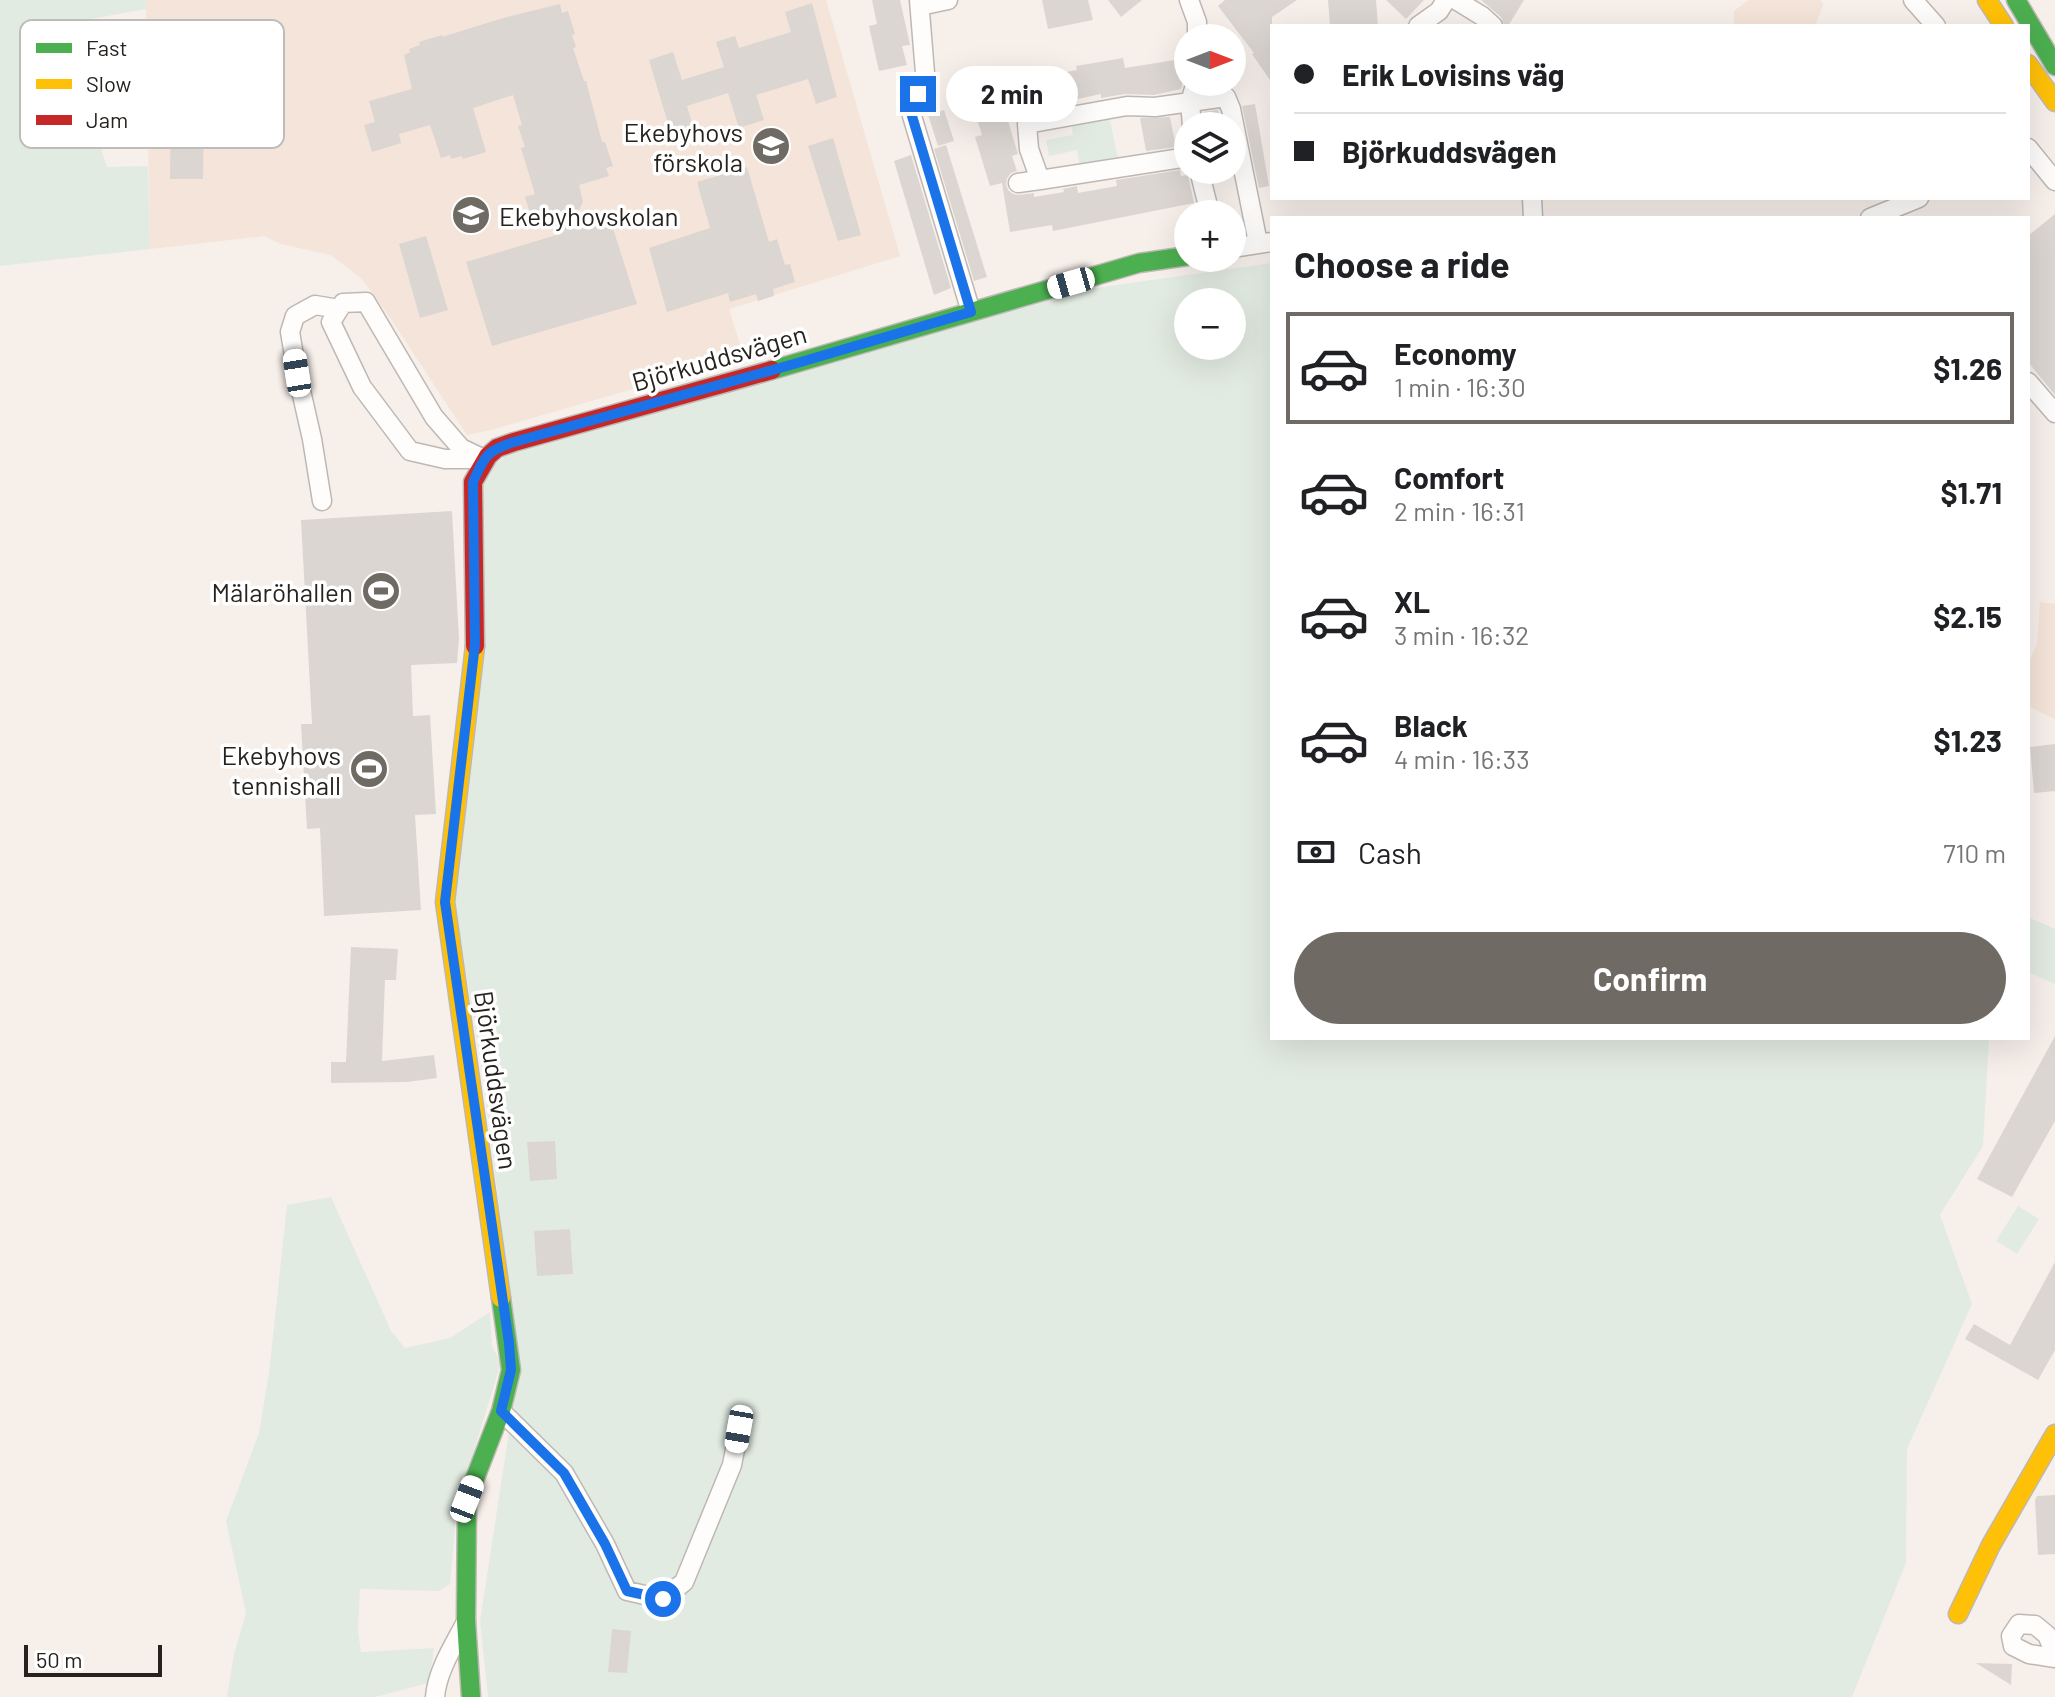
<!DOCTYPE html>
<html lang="en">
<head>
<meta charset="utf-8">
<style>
	:root { --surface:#fff; --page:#f6f6f6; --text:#202124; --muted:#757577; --line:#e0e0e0; --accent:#706a65 }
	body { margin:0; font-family:Barlow,sans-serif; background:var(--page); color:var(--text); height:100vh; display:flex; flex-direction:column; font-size:30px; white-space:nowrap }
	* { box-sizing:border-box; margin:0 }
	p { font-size:26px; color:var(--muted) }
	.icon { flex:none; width:44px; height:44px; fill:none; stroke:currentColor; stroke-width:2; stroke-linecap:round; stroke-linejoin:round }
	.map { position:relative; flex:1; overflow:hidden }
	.panel { position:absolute; left:1270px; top:216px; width:760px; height:824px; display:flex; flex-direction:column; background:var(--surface); border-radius:0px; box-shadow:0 8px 32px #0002 }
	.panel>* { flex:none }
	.guide { position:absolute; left:1270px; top:24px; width:760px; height:176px; border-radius:0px; box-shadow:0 8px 32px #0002; display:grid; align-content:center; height:176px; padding:0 24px; background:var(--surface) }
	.needle { width:52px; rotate:90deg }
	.fabs { position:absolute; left:1174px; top:24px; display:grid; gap:16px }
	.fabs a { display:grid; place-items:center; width:72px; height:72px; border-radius:50%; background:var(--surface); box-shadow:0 8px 32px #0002; font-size:40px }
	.scale { position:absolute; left:24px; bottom:20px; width:138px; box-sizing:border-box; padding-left:8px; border:4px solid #27221e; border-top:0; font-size:22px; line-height:28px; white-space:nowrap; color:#27221e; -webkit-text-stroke:6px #fff; paint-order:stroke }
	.end { position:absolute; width:36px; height:36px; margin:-18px; border:10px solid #1a73e8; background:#fff; box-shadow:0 0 0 4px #fff }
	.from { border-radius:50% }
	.bubble { position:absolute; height:56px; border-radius:28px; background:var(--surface); box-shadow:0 8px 32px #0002; font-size:26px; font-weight:700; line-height:56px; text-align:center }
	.car { position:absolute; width:24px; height:48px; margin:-24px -12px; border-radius:10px; box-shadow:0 0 6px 2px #0007; background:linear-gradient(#fff 24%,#345 0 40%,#fff 0 76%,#345 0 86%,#fff 0) }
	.guide b { display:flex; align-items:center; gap:28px; height:76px; font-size:30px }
	.guide b+b { border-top:2px solid var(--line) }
	.guide i { width:20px; height:20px; background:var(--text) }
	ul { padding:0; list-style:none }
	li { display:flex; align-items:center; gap:24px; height:112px; margin:0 16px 12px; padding:0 8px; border:4px solid transparent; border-radius:0px }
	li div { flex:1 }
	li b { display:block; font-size:30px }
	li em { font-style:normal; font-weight:700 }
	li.current { border-color:var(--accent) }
	li>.icon { width:72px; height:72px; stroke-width:1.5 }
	h2 { padding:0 24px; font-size:36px; line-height:96px }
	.pay { display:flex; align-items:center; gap:20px; height:88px; padding:0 24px; font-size:30px }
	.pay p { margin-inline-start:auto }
	.cta { display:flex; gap:16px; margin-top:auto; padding:16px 24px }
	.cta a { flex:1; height:92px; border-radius:48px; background:var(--accent); color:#fff; font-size:32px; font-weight:700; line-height:92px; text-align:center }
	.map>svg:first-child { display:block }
	.built { fill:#f4e4d9 }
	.green { fill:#e2ebe2; fill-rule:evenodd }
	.building { fill:#dcd6d2 }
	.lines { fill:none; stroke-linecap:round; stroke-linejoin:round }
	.street-casing { stroke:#beb8b4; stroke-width:21 }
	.fast-casing { stroke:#beb8b4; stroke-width:21 }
	.slow-casing { stroke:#beb8b4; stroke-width:21 }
	.jam-casing { stroke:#beb8b4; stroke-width:21 }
	.street { stroke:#fefdfc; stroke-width:18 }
	.fast { stroke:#4caf50; stroke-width:18 }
	.slow { stroke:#ffc107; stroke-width:18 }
	.jam { stroke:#c62828; stroke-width:18 }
	.route { stroke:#1a73e8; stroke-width:10 }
	.labels { text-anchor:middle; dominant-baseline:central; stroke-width:7; stroke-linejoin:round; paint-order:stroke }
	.poi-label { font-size:26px; fill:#27221e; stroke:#fff; text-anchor:end }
	.street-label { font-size:26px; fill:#27221e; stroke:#fff }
	.key { fill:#fff; stroke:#bebdbc; stroke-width:2 }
	.key-label { font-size:22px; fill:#27221e }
</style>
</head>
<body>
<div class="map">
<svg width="2055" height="1697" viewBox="0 0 2055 1697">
	<rect width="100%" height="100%" fill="#f7efea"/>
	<path class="built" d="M146,0H826L900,256L729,309L744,357L491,430L467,435L389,316L362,279L331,255L281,244L264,236L150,249Z
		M1749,0H1820L1823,5L1815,26H1734V11Z
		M2040,602L2055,604V719L2028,706V664L2037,644Z"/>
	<path class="green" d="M0,0H146V9L80,21L72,28L57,92L31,99L32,130L41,139L51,136H97L107,167L148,166L150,249L0,266Z
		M1109,116L1119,163L1081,171L1077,150L1049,156L1046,140L1073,135L1071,123Z
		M1272,263V1038H1989L1983,1146L1940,1215L1972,1304L1907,1449L1906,1563L1852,1697H488L480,1621L519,1367L483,1077L454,898L479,490L491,467L515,450L1067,292ZM1188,302H1232V346H1188Z
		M2028,917L2055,929V984L2028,972Z
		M331,1197L391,1331L405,1348L450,1338L490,1312L492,1346L501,1363L457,1505L450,1584L439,1591L360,1589L358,1631L361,1652L434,1648L429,1683L375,1697H227L234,1654L246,1613L226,1521L259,1433L269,1373L287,1205Z
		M2018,1206L2039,1219L2017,1254L1996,1241Z"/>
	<path class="building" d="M872,0H900L910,45L902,46L907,65L879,71L869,26L877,24Z
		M1042,0H1088L1093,20L1048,29Z
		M1108,0H1142L1121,17Z
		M1225,0H1297L1272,17V83L1252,54L1254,53L1218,6Z
		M1328,0H1376L1378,26H1330Z
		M1386,0H1424L1406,19Z
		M1481,0H1524L1508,26H1505L1501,17Z
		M812,3L837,97L816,104L808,79L756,95L764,120L739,128L728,93L687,106L695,133L673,140L649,60L673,52L682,80L724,67L716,42L735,36L739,48L791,32L785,12Z
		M560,4L562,13L568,11L575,34L572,35L576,47L573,48L584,81H586L602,142H605L613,166L606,168L609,176L579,185L583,202L569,230L610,219L637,304L492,346L466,262L560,234L532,219L525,197L535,194L521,148L525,147L518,126L522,125L513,95L473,108L486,152L463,159L462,156L451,159L450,155L441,158L430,125L399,134L401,143L372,152L364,125L375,122L369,101L412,89L404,55L410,52L409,49L420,45L419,42L442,35V37L503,18Z
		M1123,58L1125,68L1181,59L1184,79L1181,89L1154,95L1125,94L1101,98V94L1006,114L1018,154L1012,156L1017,171L1011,173L1007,178L1006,184L1008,190L1013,194L1019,195L1034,193V197L1064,192L1063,189L1077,186L1078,193L1117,186L1116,180L1180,170L1181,176L1188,175L1194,203L1053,231L1052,225L1010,232L1002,183L990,186L975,137L982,135L968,89L998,79L1000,85L1077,70L1076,66Z
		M180,76H204L203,179H170L171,84H179Z
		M1255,104L1269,186L1259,188L1242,106Z
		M944,110L954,141L938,146L928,115Z
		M1218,110L1222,126H1204L1203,112Z
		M1170,117L1176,147L1146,151L1140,118Z
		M833,138L861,235L838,241L808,146Z
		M946,145L987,277L974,281L934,149Z
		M911,155L951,288L934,295L894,161Z
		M747,167L769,242L777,239L785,265L790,264L795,282L773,289L774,296L758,301L756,294L730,302L728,293L667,312L649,248L710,228L697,182Z
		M2055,214V395L2028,362V236Z
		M426,236L448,310L420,318L399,244Z
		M452,511L459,639L457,663L411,665L413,716L430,715L436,814L415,815L421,910L324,916L320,828L307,829L301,724H312L301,520Z
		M2055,744V791L2034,793L2030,747Z
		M351,947L398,949L396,980H385L382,1061L434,1055L437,1078L407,1082L331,1083V1062H346Z
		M2055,1036V1121L2012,1197L1977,1179Z
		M555,1141L557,1179L530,1181L527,1142Z
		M570,1229L573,1274L537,1276L534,1231Z
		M2055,1262V1350L2038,1380L1965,1339L1974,1324L2010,1345Z
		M2055,1495V1554L2038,1555L2035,1500L2037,1496Z
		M612,1629L631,1631L627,1673L608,1672Z
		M1976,1663L2012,1664L2011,1685Z"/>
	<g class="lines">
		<g class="street-casing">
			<path id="street" d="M919,0L925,73L912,116L971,312
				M1189,0L1197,22V38
				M1456,0L1482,16L1493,26
				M1913,0L1936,26
				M920,6L948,0
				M1418,26L1439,11L1446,0
				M1192,126L1190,102L1196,82
				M2028,148L2055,181
				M1188,157L1040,180L1029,149L1027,124L1127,106L1155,107L1226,97L1231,109L1258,243
				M1199,170L1210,214
				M1018,183L1040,180
				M1532,198L1533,218
				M1870,218L1919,198
				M1232,248L1272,242
				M366,302L434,417L461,448L484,459H445L410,451L362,387L331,322L343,303Z
				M2028,382L2055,413
				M322,501L312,439L297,373L290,332L295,316L315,305L339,309
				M501,1411L564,1473L605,1544L627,1591L663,1599L684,1582L732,1465L739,1429
				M2055,1654L2047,1635L2035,1625L2019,1624L2011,1636L2013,1646L2029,1654L2055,1658
				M435,1697C437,1671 454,1645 466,1622"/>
		</g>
		<g class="fast-casing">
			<path id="fast" d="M2016,0L2055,66
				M772,370L1139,263L1188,256
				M471,1697L466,1621L467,1499L501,1411L511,1370L501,1298"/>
		</g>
		<g class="slow-casing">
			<path id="slow" d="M1987,0L2004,26
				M2028,64L2055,102
				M475,646L445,902L501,1298
				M1958,1614L1991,1545L2055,1434"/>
		</g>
		<g class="jam-casing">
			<path id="jam" d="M475,646L473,482L488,456L497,448L514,442L772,370"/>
		</g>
		<use href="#street" class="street"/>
		<use href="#fast" class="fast"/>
		<use href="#slow" class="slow"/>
		<use href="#jam" class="jam"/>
	</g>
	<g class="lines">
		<path class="route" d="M663,1599L627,1591L605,1544L564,1473L501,1411L511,1370L509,1343L445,902L475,644L473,482C485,456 486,451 514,442L787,366L971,312L912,116L918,94"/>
	</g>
	<defs>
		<g id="school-disc" transform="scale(2)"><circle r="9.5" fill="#706a65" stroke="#fff"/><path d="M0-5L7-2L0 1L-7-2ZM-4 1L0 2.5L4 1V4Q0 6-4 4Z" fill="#fff"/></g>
		<g id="stadium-disc" transform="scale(2)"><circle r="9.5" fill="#706a65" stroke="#fff"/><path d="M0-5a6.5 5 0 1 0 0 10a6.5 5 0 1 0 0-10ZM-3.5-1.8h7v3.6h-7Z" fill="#fff"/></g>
	</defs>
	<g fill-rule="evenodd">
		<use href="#school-disc" x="771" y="146"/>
		<use href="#school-disc" x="471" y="215"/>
		<use href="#stadium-disc" x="381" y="591"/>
		<use href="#stadium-disc" x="369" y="769"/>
	</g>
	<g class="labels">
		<g class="poi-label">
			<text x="743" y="131">Ekebyhovs<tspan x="743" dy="30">förskola</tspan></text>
			<text x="499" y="215" text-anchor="start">Ekebyhovskolan</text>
			<text x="353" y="591">Mälaröhallen</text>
			<text x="341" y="754">Ekebyhovs<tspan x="341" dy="30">tennishall</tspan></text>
		</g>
		<g class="street-label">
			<text transform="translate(719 357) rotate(-16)">Björkuddsvägen</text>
			<text transform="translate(497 1080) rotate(82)">Björkuddsvägen</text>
		</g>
	</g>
	<rect x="20" y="20" width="264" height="128" rx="12" class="key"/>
	<rect x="36" y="43" width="36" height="10" fill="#4caf50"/>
	<rect x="36" y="79" width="36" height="10" fill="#ffc107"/>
	<rect x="36" y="115" width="36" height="10" fill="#c62828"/>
	<g class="key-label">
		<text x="86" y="56">Fast</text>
		<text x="86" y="92">Slow</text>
		<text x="86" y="128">Jam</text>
	</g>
</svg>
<div class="fabs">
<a><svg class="needle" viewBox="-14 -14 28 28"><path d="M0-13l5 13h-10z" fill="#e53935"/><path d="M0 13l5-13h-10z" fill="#757577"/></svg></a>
<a><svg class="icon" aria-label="layers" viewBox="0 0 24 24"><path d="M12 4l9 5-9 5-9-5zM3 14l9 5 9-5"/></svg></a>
<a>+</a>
<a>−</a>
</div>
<div class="scale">50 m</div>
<i class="end from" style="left:663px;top:1599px"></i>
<i class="end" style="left:918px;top:94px"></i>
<div class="bubble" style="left:946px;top:66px;width:132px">2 min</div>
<i class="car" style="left:1071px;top:283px;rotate:254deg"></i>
<i class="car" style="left:297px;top:373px;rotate:351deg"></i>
<i class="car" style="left:739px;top:1429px;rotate:190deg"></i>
<i class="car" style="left:467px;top:1499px;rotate:21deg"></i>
<div class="guide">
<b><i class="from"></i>Erik Lovisins väg</b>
<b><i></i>Björkuddsvägen</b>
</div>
<section class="panel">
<h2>Choose a ride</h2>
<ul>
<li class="current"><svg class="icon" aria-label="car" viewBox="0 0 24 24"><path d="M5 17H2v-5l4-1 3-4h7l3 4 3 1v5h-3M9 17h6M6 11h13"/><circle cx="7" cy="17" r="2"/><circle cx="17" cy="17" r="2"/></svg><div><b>Economy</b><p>1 min · 16:30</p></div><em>$1.26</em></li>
<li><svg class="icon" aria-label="car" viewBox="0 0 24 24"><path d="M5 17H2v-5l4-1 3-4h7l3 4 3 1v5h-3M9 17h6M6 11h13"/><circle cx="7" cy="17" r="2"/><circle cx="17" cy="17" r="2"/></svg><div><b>Comfort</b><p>2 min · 16:31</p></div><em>$1.71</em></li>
<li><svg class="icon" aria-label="car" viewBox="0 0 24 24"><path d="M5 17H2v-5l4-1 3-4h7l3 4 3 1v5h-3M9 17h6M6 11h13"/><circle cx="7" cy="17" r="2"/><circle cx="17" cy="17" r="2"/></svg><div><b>XL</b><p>3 min · 16:32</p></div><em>$2.15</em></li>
<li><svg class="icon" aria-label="car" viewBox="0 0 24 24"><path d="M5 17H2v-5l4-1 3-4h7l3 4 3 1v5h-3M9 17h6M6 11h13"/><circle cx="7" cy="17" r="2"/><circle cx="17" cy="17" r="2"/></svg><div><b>Black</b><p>4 min · 16:33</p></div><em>$1.23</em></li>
</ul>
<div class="pay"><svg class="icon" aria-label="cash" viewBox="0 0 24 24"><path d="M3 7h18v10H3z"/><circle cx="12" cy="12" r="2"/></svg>Cash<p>710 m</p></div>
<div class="cta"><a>Confirm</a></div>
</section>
</div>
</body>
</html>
